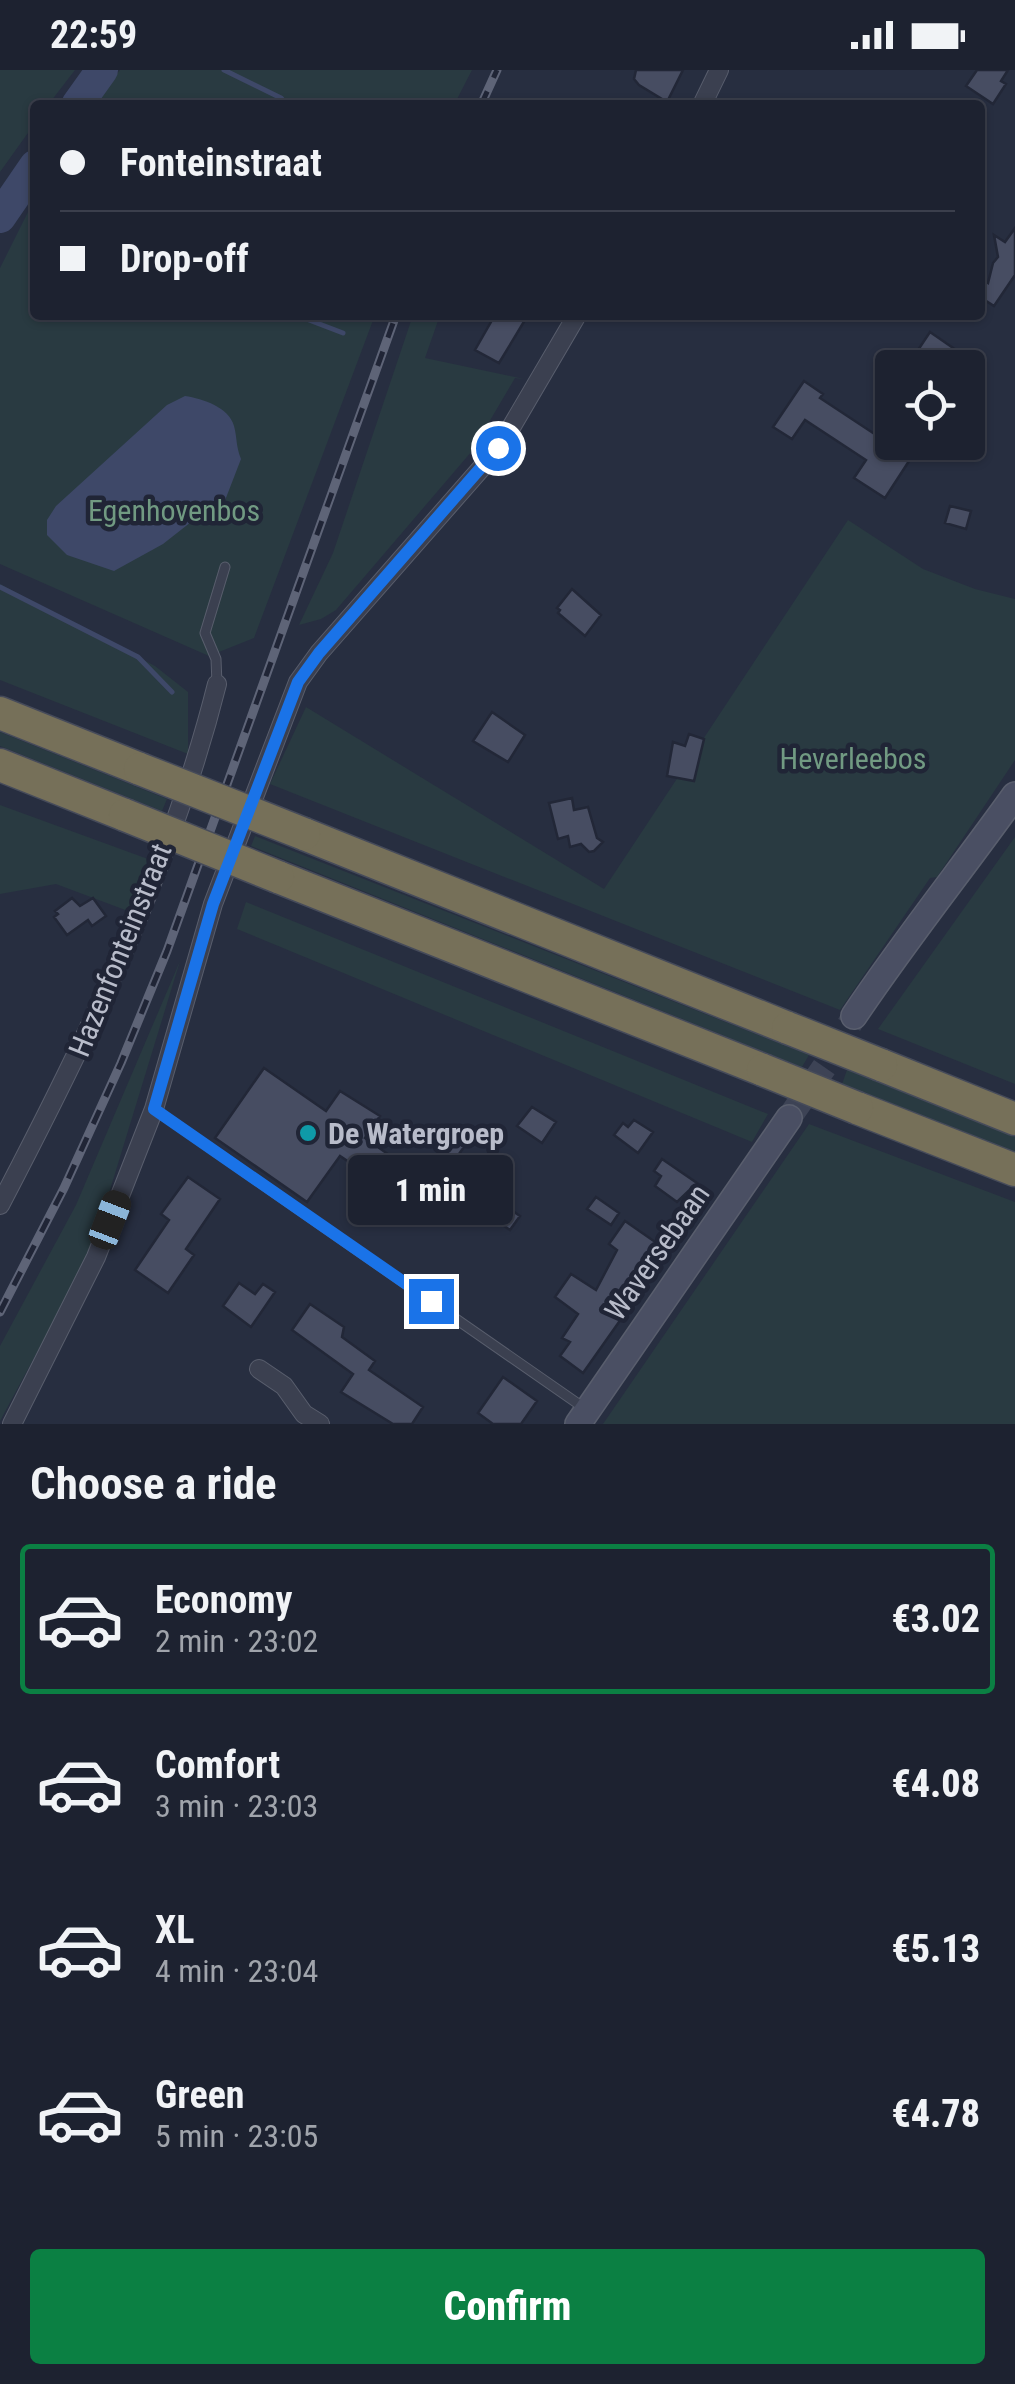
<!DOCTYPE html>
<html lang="en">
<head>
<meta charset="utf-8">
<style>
	:root { --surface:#1d2230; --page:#252a38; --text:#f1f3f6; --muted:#a0a4ab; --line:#3b3f4c; --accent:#0b8043 }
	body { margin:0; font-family:"Roboto Condensed",sans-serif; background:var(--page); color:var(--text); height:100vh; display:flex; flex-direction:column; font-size:38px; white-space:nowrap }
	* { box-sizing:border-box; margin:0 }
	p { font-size:32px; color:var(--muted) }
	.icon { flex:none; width:55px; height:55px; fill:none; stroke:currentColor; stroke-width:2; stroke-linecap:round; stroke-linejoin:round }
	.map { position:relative; height:1354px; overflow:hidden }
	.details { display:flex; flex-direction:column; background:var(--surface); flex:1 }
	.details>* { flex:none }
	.top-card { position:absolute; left:30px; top:30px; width:955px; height:220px; border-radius:10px; box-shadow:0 2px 8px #0004,0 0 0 2px var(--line); display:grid; align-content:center; height:220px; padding:0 30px; background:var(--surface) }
	.buttons { position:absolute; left:875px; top:280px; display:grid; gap:20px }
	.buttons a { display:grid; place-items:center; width:110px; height:110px; border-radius:10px; background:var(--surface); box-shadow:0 2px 8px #0004,0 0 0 2px var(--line); font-size:50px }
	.end { position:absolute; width:45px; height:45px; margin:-22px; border:12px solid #1a73e8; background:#fff; box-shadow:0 0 0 5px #fff }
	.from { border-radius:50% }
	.bubble { position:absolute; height:70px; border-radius:10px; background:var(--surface); box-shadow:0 2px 8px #0004,0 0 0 2px var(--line); font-size:32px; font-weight:800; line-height:70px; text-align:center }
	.car { position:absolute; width:30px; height:60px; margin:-30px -15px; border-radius:12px; box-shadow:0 0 8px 2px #0007; background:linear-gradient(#222 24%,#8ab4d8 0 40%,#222 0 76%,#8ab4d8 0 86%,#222 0) }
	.top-card b { display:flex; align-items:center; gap:35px; height:95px; font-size:38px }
	.top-card b+b { border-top:2px solid var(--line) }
	.top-card i { width:25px; height:25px; background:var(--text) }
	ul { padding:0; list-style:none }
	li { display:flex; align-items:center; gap:30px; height:150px; margin:0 20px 15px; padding:0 10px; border:5px solid transparent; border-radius:10px }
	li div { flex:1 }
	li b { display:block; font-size:38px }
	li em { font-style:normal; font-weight:800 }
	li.on { border-color:var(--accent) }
	li>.icon { width:90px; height:90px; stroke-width:1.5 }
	h2 { padding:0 30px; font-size:45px; line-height:120px }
	.primary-button { display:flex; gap:20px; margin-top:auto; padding:20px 30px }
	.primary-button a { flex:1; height:115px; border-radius:10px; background:var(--accent); color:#fff; font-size:40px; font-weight:800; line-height:115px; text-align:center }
	.status { display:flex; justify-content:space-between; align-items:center; height:70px; padding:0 50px; background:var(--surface); direction:ltr }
	.status svg { height:28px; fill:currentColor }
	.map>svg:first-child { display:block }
	.green { fill:#293a41 }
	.water { fill:#3e4868 }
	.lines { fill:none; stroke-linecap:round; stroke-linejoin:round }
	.stream { stroke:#3e4868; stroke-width:5 }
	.river { stroke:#3e4868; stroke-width:32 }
	.building { fill:#474d62; stroke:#222737; stroke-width:2.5 }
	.secondary-tunnel { stroke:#3d4355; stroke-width:25; stroke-dasharray:25 12; stroke-linecap:butt }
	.lane-casing { stroke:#595e6d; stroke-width:11 }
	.street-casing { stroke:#595e6d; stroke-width:20 }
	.secondary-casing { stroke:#595e6d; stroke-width:28 }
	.highway-casing { stroke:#464b5a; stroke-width:35 }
	.lane { stroke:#3b4050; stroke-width:9 }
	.street { stroke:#3b4050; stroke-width:18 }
	.secondary { stroke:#4a4f63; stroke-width:25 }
	.highway { stroke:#767059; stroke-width:32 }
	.rail-casing { stroke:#5e6477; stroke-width:9 }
	.rail { stroke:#202536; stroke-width:5; stroke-dasharray:15; stroke-linecap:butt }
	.highway-bridge-casing { stroke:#464b5a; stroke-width:35; stroke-linecap:butt }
	.highway-bridge { stroke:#767059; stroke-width:32 }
	.route { stroke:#1a73e8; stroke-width:12 }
	.culture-dot { fill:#0f9aa8; stroke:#202536; stroke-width:4 }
	.labels { text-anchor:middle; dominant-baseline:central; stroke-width:9; stroke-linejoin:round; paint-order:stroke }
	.park-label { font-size:30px; fill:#719a82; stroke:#202536 }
	.street-label { font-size:30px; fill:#b8bcca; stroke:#202536 }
	.poi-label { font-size:30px; font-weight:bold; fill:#b8bcca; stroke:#202536; text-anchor:start }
</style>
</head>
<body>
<div class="status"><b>22:59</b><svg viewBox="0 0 49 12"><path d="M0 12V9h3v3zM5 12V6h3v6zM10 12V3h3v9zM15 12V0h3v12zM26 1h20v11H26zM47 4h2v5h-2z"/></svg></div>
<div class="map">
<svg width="1015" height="1354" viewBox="0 0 1015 1354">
	<rect width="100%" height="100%" fill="#272e40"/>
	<path class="green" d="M0,0H75L48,35H35V53L0,102Z
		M120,0H472L454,35H89Z
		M35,128V245H375L254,568L209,586L0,494V198Z
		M413,245H440L425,288L524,309L515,308L472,381L336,540L321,549L299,555L333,483Z
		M848,450L923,499L975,519L1015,529V690L937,807L930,808L840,940L270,714L306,637L604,819Z
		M0,514L155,596L188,622V684L0,610Z
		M0,662L167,729L162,741L0,676Z
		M0,735L148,789L128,841L56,814L0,824Z
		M255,766L809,985L802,997L251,776Z
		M1015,767V1014L878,959Z
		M246,832L768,1044L752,1072L237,859Z
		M180,891L91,1182L0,1351V1276L76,1135Z
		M847,1000L1015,1067V1082L842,1014Z
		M809,1054L1015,1132V1354H603Z"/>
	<path class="water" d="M185,326C203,329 229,337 234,356C237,367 236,377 241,389L224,433L206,450L191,452L163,474L114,501L67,485L47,465V450L56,436L167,335Z"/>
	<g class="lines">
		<path class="stream" d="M224,0L281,28L287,35
			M296,245L343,263
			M0,517L138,587L172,622"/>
		<path class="river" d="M77,35L102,0
			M0,147L35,96"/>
	</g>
	<path class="building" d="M636,0H683L667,32L639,15L634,9Z
		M977,0H1008L1001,11L1006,14L993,34L966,16Z
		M1015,158V205L994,236L980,227V208L988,213L993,193L998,187L994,165L1005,172Z
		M495,245H528L499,293L475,280Z
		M930,262L982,298H906Z
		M804,311L823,324L820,328L911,388L885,428L854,408L866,390L805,350L792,369L773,357Z
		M950,436L971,441L966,459L945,453Z
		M572,519L601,545L585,566L558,543L560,540L557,538Z
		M492,642L525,665L508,692L473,671Z
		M689,664L704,669L694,711L667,706L673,672L685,676Z
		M572,728L574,740L588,737L597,768L603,772L594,781L589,782L581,774L570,777L568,766L558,769L549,733Z
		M72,828L80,836L93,828L106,846L92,856L88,850L67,865L54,847L58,844L55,841Z
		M264,998L326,1041L340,1021L380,1046L365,1068L402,1094L386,1117L340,1086L307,1132L215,1068Z
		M532,1037L556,1052L542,1073L517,1056Z
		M634,1050L653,1062L638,1083L614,1065L623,1053L628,1057Z
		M434,1056L464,1077L454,1091L425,1071Z
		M662,1089L697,1113L677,1132L655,1116L661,1106L654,1101Z
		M188,1107L220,1129L186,1179L194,1185L168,1223L135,1200L169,1150L161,1144Z
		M596,1127L619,1143L611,1155L587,1139Z
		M494,1128L520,1146L510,1160L485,1143Z
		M625,1151L661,1176L659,1179L667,1184L583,1303L560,1286L570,1272L562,1268L578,1244L555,1227L571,1204L596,1220L617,1180L609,1174Z
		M239,1213L255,1224L263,1214L275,1222L251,1257L223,1236Z
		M310,1234L344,1257L342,1267L375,1291L369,1300L423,1337L412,1354H393L341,1322L353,1304L292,1260Z
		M503,1307L537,1331L521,1354H493L478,1343Z"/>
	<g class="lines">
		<path class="secondary-tunnel" d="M789,1048L834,983L854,946"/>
		<g class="lane-casing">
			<path id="lane" d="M217,614L216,589L205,563L225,497
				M154,1039L587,1340"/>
		</g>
		<g class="street-casing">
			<path id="street" d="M702,35L719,0
				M0,1135C87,969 171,797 217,614
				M259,1299L284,1316L304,1344L320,1354
				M12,1354L96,1187L154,1039L213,834L298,612L319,583L499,378L577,245"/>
		</g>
		<g class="secondary-casing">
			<path id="secondary" d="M854,946C905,870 962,799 1015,725
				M578,1354L789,1048"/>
		</g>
		<g class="highway-casing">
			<path id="highway" d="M0,643L140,699
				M0,695L125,745
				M304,764L788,958
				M278,807L763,1000
				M881,995L1015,1049
				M857,1038L1015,1100"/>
		</g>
		<use href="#lane" class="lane"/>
		<use href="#street" class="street"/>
		<use href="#secondary" class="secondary"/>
		<use href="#highway" class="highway"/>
		<g class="rail-casing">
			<path id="rail" d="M481,35L497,0
				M0,1242L64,1118L121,993L167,881L396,245"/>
		</g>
		<use href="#rail" class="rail"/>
		<g class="highway-bridge-casing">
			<path id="highway-bridge" d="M140,699L304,764
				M125,745L278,807
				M788,958L881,995
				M763,1000L857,1038"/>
		</g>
		<use href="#highway-bridge" class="highway-bridge"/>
	</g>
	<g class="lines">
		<path class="route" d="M431,1231L154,1039L213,834L298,612L319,583L498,378"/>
	</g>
	<circle class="culture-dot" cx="308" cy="1063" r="10"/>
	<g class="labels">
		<g class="park-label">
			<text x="174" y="440">Egenhovenbos</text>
			<text x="853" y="688">Heverleebos</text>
		</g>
		<g class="street-label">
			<text transform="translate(120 880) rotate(-68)">Hazenfonteinstraat</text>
			<text transform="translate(657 1182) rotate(-55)">Waversebaan</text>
		</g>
		<g class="poi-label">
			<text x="328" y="1063">De Watergroep</text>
		</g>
	</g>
</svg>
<div class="buttons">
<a><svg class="icon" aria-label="locate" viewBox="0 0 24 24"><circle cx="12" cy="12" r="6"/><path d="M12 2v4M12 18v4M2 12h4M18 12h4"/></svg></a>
</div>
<i class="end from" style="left:498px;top:378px"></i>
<i class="end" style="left:431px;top:1231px"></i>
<div class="bubble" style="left:348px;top:1085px;width:165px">1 min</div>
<i class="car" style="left:110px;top:1150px;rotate:21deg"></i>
<div class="top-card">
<b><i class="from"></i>Fonteinstraat</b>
<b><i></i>Drop-off</b>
</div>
</div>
<section class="details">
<h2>Choose a ride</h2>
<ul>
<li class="on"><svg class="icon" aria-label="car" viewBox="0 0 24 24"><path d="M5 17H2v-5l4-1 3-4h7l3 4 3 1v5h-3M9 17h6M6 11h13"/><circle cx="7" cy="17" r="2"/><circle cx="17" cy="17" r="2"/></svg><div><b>Economy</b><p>2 min · 23:02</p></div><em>€3.02</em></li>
<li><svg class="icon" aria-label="car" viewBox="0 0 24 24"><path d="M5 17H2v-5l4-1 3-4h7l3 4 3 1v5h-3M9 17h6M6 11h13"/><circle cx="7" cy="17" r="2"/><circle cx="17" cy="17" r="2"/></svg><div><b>Comfort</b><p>3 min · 23:03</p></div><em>€4.08</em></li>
<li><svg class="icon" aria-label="car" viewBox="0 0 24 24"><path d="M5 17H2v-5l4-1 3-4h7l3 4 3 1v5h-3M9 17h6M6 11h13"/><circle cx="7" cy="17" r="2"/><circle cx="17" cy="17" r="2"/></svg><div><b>XL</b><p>4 min · 23:04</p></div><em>€5.13</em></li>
<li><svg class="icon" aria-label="car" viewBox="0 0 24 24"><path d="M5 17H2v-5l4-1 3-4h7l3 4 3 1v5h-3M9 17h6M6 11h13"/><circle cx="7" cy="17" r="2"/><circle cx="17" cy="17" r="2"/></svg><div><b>Green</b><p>5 min · 23:05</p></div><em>€4.78</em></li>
</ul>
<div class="primary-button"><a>Confirm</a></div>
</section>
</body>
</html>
